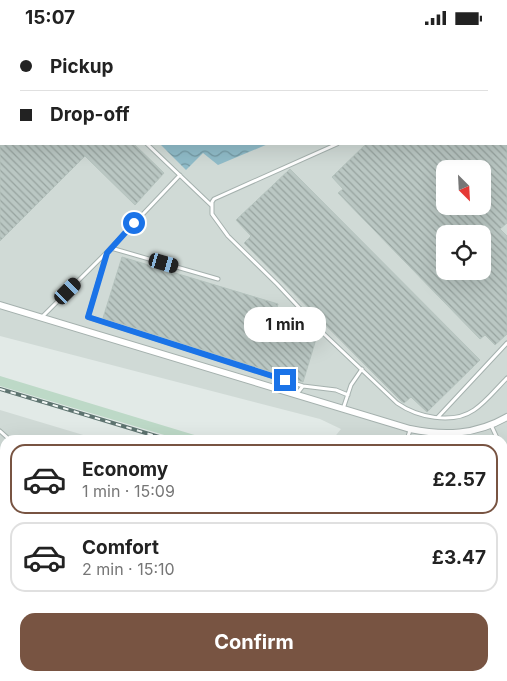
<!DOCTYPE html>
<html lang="en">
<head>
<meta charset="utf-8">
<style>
	:root { --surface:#fff; --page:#f2f2f2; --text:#222; --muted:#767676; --line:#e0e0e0; --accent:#785442 }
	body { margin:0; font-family:Inter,sans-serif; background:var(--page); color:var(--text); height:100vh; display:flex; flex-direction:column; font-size:19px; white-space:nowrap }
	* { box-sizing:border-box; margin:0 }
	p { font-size:16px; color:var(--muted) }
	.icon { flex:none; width:28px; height:28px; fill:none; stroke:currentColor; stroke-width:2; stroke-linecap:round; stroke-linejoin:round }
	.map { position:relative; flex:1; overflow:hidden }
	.side { position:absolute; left:0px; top:400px; width:508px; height:246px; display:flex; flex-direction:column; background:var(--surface); border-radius:15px 15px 0 0; box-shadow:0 5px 20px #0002 }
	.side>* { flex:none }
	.hud { position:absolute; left:0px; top:0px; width:508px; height:110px; box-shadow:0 5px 20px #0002; display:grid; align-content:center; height:110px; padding:0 20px; background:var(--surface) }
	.needle { width:32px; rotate:156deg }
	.buttons { position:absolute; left:436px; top:125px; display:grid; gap:10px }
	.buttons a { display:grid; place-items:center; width:55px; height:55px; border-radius:10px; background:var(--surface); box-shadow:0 5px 20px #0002; font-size:25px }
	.end { position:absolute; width:22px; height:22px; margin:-11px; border:6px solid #1a73e8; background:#fff; box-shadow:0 0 0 2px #fff }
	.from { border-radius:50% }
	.bubble { position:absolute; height:35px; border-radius:15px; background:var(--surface); box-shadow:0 5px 20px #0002; font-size:16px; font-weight:700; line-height:35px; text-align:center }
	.car { position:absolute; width:15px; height:30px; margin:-15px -8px; border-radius:6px; box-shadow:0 0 4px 1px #0007; background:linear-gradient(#222 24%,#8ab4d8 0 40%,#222 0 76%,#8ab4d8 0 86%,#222 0) }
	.hud b { display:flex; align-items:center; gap:18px; height:48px; font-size:19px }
	.hud b+b { border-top:1px solid var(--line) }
	.hud i { width:12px; height:12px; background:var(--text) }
	ul { padding:9px 0 0; list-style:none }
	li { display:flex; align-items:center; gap:15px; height:70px; margin:0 10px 8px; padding:0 10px; border:2px solid var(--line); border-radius:15px }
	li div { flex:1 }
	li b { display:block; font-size:19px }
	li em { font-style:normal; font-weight:700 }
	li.current { border-color:var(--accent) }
	li>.icon { width:45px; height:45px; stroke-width:1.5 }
	.button { display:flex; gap:10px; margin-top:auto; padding:10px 20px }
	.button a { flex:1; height:58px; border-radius:15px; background:var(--accent); color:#fff; font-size:20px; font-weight:700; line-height:58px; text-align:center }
	.status { display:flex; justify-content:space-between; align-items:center; height:35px; padding:0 25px; background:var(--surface); direction:ltr }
	.status svg { height:14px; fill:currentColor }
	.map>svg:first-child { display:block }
	.built { fill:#d0dad6; fill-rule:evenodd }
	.grass { fill:#bdd9c7 }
	.park { fill:url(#park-dots) }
	.water { fill:url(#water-waves) }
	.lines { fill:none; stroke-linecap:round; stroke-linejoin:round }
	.stream { stroke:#90bcc9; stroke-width:2 }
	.building { fill:url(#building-back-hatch); stroke:#b5c3be; fill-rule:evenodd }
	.lane-casing { stroke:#a5b1ae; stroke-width:5 }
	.street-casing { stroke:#a5b1ae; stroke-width:8 }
	.path { stroke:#86aaa1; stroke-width:1; stroke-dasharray:2.5 4; stroke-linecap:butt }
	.lane { stroke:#fff; stroke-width:3 }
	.street { stroke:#fff; stroke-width:6 }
	.rail-casing { stroke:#5e7470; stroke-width:4 }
	.rail { stroke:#f2f7f5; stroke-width:2; stroke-dasharray:5.5; stroke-linecap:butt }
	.route { stroke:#1a73e8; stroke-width:6 }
</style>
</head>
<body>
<div class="status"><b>15:07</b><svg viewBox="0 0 49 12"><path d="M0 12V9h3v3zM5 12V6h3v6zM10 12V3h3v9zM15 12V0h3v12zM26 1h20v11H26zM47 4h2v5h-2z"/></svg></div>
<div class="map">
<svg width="507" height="646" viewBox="0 0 507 646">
	<defs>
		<pattern id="park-dots" width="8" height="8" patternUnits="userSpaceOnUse" patternTransform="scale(1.25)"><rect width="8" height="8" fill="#bdd9c7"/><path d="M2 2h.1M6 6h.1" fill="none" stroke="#a2bbac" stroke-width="1.8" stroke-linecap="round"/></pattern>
		<pattern id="water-waves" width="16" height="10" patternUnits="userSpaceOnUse" patternTransform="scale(1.25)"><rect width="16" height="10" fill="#90bcc9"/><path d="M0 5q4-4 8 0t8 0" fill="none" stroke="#759aa4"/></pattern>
		<pattern id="building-back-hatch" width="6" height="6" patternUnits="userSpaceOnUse" patternTransform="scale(1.25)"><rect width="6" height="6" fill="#bac7c3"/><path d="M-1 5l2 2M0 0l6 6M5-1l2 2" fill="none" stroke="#97a39f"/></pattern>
	</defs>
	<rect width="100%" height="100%" fill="#e2eae7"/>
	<path class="built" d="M0,0H507V503L502,502V405H332L341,394L320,384L0,301ZM1,1H506V109H1ZM445,134H482V171H445ZM445,199H482V236H445Z
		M0,375L100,405H5V616L0,615Z
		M91,641H340L339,646H107Z"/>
	<path class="grass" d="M0,341L211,405H181L0,351Z
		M0,615L5,616V641H91L107,646H0Z
		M340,641H484L486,646H339Z"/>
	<path class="park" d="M507,536V612L503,614V540Z"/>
	<path class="water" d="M51,0H291L293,1H52Z
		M160,109H268L218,130L203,118L186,135Z"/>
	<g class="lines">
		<path class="stream" d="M433,641L435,646"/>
	</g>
	<path class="building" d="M0,109H134L164,138L135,170L85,121L0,206Z
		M366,109H507V188L500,194L507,201V299L495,310L485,300L480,304L338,158L343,154L332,142ZM445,134H482V171H445ZM445,199H482V236H445Z
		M290,134L480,325L427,377L411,362L404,368L401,366L244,208L251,201L236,185Z
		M122,222L278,269L272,291L316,304L303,347L103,283Z
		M4,566H5V615L0,614V578Z
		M99,641H140L138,646H110L99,643Z
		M189,641H231L242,645V646H200L188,643Z"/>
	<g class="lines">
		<g class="lane-casing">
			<path id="lane" d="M34,0L35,1
				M308,0L309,1
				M453,0L454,1
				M356,1L357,0
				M506,55H507
				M147,109L211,170
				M337,109L214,164L212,167V179L228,201L277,249L324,299L397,368C417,382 452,390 474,375C486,367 496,354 507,343
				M111,213L218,244
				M107,217L88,282L303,351L336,355L348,360
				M42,282L107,217L180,140
				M296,360L303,351
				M343,374L351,350L362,334
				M438,382L507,308
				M491,390L498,405
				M0,396L10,405
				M407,405L410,395
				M502,414L507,420
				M0,427L5,430
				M502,448L507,449
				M0,548L5,532
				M157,641V644L162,646
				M262,641L280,646"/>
		</g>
		<g class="street-casing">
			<path id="street" d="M503,0L505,1
				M0,270L410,394C444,401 476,400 507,382
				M1,469L5,453
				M0,501L5,499"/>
		</g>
		<path class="path" d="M502,567L507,566
			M439,641L440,646
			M465,641L467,646"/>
		<use href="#lane" class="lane"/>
		<use href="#street" class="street"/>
		<g class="rail-casing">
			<path id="rail" d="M0,354L169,405
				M502,505L507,506"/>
		</g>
		<use href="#rail" class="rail"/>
	</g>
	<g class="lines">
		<path class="route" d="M134,188L107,218L88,282L285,345"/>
	</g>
</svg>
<div class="buttons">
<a><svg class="needle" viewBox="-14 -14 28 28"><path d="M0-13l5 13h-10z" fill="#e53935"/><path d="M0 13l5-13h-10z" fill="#767676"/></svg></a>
<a><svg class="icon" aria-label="locate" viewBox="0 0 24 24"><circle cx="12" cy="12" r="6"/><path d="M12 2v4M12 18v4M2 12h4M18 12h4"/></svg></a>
</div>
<i class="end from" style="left:134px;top:188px"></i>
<i class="end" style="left:285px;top:345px"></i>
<div class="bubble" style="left:244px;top:272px;width:82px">1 min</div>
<i class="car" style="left:164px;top:228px;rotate:106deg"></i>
<i class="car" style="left:68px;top:256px;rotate:45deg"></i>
<div class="hud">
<b><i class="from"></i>Pickup</b>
<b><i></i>Drop-off</b>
</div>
<section class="side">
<ul>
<li class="current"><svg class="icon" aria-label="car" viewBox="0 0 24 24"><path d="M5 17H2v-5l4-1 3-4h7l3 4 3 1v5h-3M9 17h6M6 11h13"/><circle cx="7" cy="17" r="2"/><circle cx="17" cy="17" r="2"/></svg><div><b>Economy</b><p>1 min · 15:09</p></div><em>£2.57</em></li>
<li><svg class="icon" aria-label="car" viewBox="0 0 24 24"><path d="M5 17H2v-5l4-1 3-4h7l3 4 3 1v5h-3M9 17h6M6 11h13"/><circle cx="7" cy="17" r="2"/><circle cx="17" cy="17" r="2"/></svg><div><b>Comfort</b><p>2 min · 15:10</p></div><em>£3.47</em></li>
</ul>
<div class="button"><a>Confirm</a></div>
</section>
</div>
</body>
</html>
